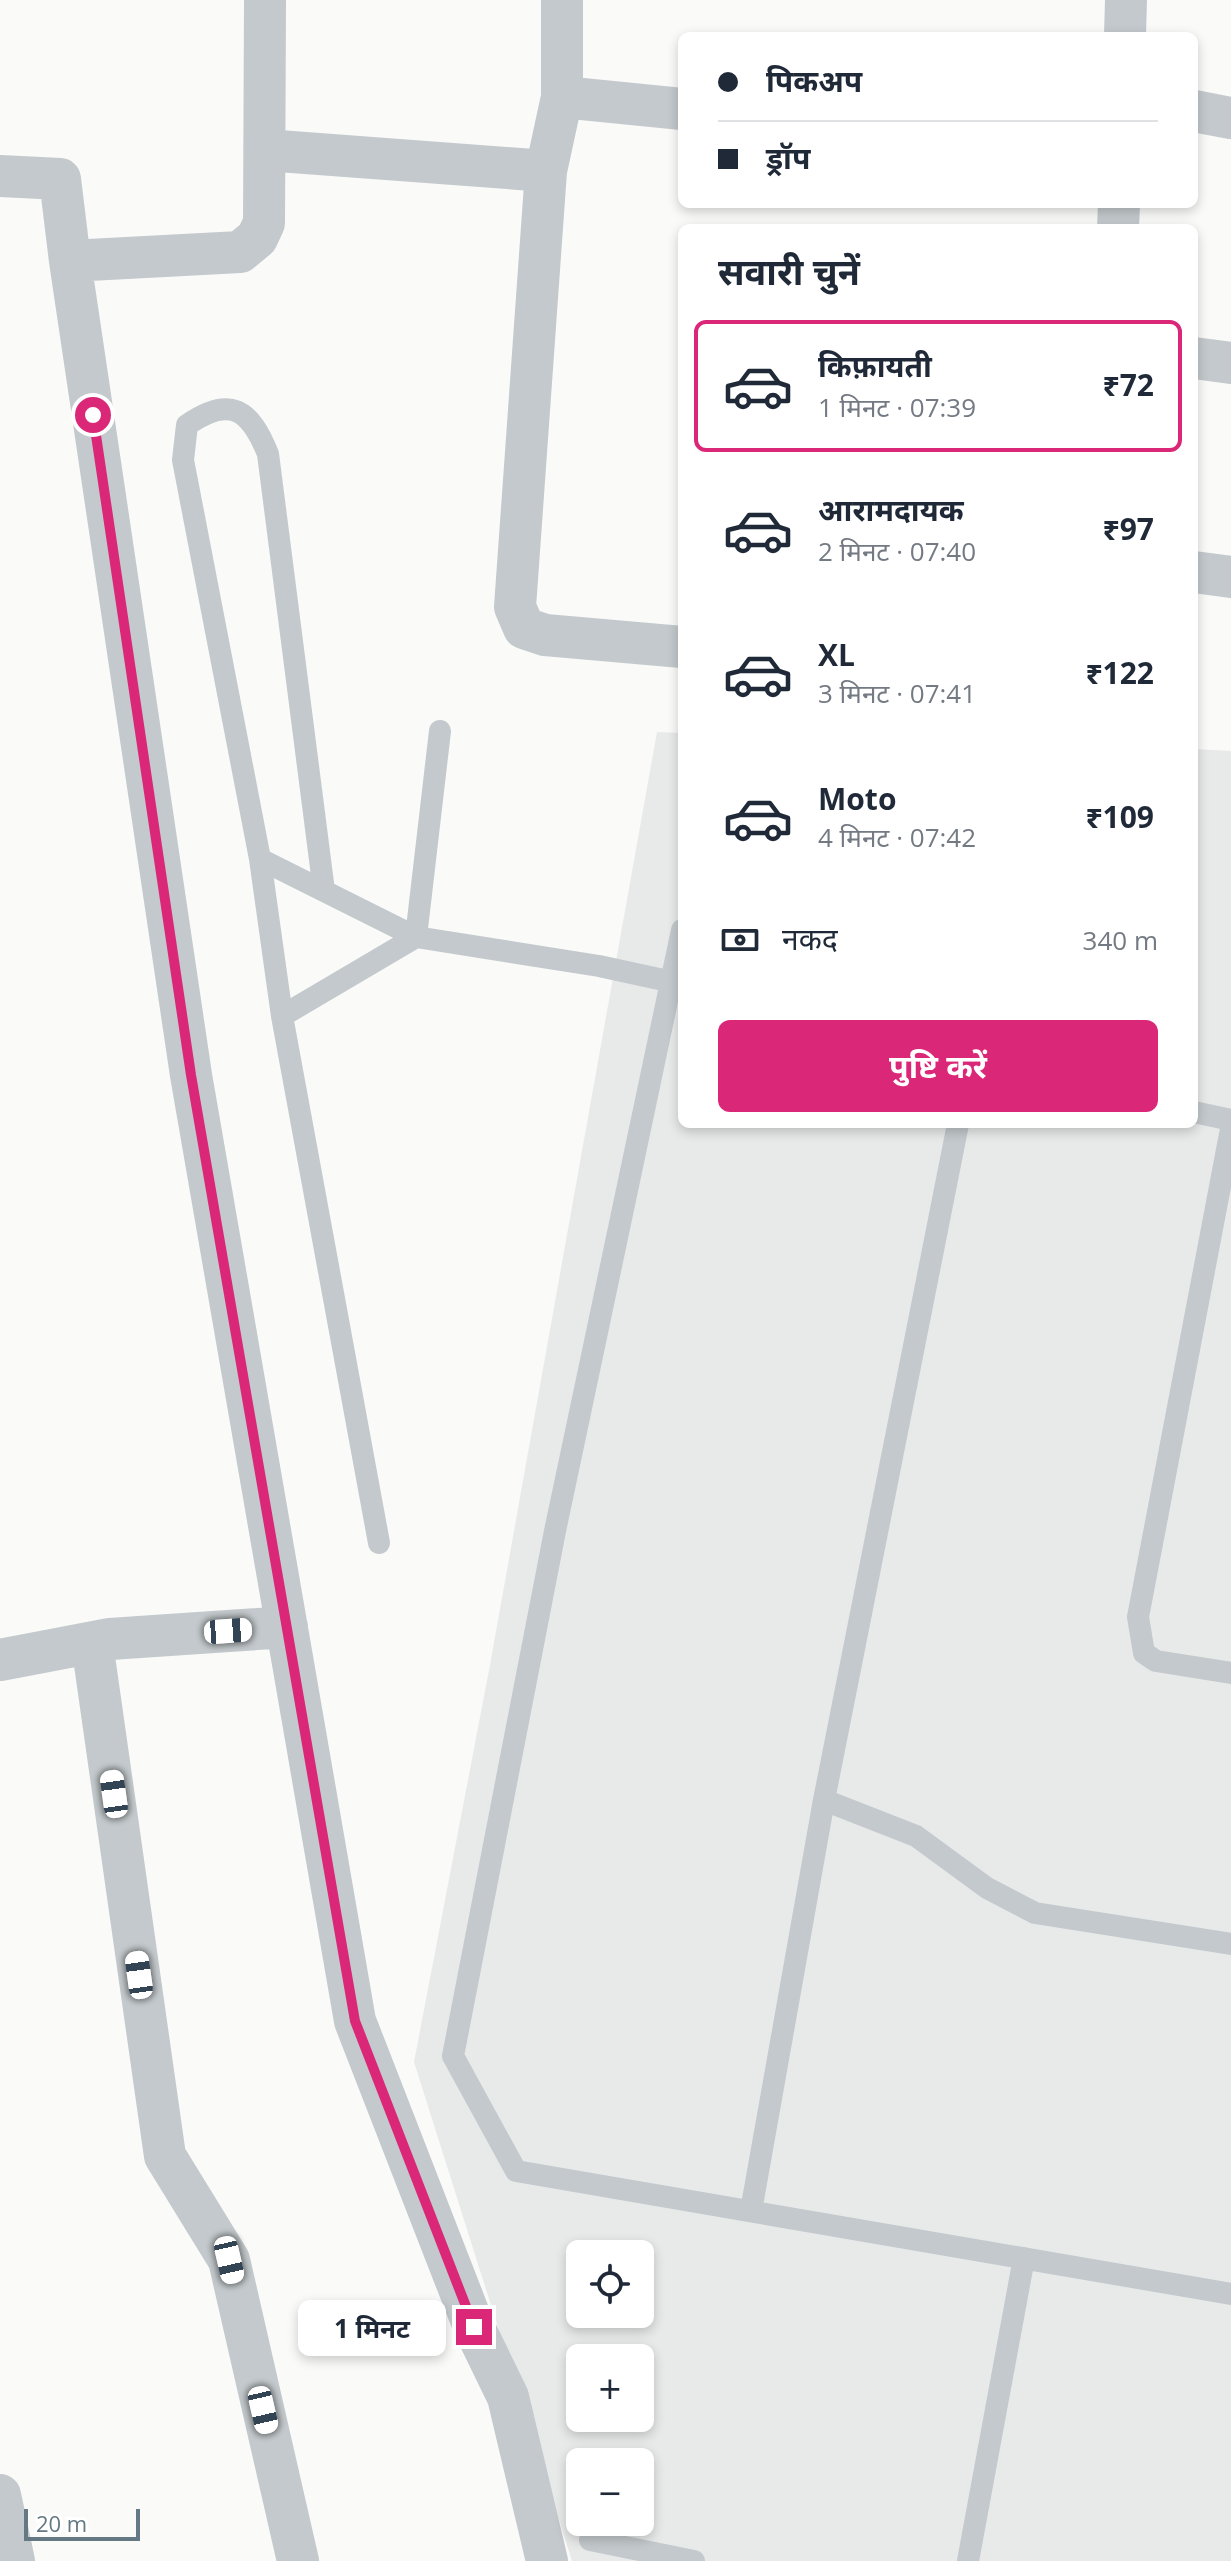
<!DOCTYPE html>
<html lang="hi">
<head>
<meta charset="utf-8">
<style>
	:root { --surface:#fff; --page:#f2f2f3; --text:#1f2937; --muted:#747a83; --line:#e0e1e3; --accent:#db2777 }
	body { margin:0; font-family:"Open Sans","Noto Sans Devanagari",sans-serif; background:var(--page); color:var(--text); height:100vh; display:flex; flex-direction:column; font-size:30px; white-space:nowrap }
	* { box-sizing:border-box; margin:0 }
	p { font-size:26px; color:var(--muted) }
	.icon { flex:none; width:44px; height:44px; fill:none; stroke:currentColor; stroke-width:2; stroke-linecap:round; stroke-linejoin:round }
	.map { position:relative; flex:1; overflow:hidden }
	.drawer { position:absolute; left:678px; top:224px; width:520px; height:904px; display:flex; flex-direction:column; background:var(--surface); border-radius:12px; box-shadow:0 4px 12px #0003 }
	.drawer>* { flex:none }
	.guide { position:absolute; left:678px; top:32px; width:520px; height:176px; border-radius:12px; box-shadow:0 4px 12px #0003; display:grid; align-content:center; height:176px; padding:0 40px; background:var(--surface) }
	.buttons { position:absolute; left:566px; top:2240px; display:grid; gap:16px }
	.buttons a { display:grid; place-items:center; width:88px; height:88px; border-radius:12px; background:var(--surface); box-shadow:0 4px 12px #0003; font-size:40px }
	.scale { position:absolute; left:24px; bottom:20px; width:116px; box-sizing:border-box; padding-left:8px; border:4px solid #647984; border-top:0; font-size:22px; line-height:28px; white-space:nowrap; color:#647984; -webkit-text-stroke:6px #fff; paint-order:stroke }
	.end { position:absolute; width:36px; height:36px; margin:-18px; border:10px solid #db2777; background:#fff; box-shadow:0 0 0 4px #fff }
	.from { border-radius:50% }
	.bubble { position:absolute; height:56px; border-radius:12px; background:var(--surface); box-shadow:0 4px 12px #0003; font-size:26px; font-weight:700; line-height:56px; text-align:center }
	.car { position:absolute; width:24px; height:48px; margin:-24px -12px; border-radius:10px; box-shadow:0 0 6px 2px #0007; background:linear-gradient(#fff 24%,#345 0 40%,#fff 0 76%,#345 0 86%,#fff 0) }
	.guide b { display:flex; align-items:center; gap:28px; height:76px; font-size:30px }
	.guide b+b { border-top:2px solid var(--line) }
	.guide i { width:20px; height:20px; background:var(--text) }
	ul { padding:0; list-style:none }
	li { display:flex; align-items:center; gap:24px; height:132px; margin:0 16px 12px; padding:0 24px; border:4px solid transparent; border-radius:12px }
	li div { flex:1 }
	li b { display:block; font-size:30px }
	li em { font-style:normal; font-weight:700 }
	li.active { border-color:var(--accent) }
	li>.icon { width:72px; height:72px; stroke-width:1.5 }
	h2 { padding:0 40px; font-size:36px; line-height:96px }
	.pay { display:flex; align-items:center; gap:20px; height:88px; padding:0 40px; font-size:30px }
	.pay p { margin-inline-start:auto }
	.cta { display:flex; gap:16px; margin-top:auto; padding:16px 40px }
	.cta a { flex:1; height:92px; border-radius:12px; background:var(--accent); color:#fff; font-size:32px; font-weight:700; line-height:92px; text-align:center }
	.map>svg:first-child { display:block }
	.built { fill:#e8eae9; fill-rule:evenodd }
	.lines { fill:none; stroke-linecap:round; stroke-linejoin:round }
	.service { stroke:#c3c9cc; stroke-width:22 }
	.minor { stroke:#c3c9cc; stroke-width:42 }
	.route { stroke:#db2777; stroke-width:10 }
</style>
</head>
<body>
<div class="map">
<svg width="1231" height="2561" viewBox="0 0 1231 2561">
	<rect width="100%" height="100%" fill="#fafaf8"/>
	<path class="built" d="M657,732L682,733V1124H1194V749L1231,751V2561H572L414,2062L490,1665ZM580,2254H640V2314H580ZM580,2358H640V2418H580ZM580,2462H640V2522H580Z"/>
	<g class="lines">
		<path class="service" d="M260,859L183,460L187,425C230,395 250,409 268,454L324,891
			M682,930L555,1531L453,2056L516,2171L1231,2294
			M416,937L282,1016L260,859L416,937L599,966L682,984
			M416,937L440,731
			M282,1016L379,1543
			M1194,1112L1231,1120
			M1231,1129L1138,1617L1144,1653L1156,1661L1231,1673
			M824,1800L916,1836L987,1888L1035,1913L1231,1944
			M751,2211L824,1800L958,1124
			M590,2540L694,2561
			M968,2561L1024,2258"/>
		<path class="minor" d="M1125,36L1126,0
			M562,97L682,109
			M1194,111L1231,118
			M265,150L546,171L562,97V0
			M546,171L515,607L524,628L545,635L682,647
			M0,176L60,179L70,261L191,1075L355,2021L474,2327L508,2397L547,2561
			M1118,228L1119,204
			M70,261L240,252L257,238L264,223L265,0
			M1194,358L1231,363
			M1194,572L1231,577
			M92,1643L165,2156L229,2260L298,2561
			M0,1660L110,1639L287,1627
			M0,2495L14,2561"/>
	</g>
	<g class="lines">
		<path class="route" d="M93,415L191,1075L355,2021L474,2327"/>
	</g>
</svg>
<div class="buttons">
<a><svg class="icon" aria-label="locate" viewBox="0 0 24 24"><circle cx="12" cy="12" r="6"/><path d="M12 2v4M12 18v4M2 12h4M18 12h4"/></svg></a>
<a>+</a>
<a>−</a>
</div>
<div class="scale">20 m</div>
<i class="end from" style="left:93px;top:415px"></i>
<i class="end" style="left:474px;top:2327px"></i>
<div class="bubble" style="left:298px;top:2300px;width:148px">1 मिनट</div>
<i class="car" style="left:228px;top:1631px;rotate:86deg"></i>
<i class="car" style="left:114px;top:1794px;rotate:352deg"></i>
<i class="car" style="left:139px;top:1975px;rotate:352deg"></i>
<i class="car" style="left:229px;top:2260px;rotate:167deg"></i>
<i class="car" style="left:263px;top:2410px;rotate:167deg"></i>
<div class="guide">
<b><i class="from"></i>पिकअप</b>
<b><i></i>ड्रॉप</b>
</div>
<section class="drawer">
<h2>सवारी चुनें</h2>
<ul>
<li class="active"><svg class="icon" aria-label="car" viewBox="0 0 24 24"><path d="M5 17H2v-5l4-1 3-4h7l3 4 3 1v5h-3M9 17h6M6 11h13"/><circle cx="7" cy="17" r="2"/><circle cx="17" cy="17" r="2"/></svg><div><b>किफ़ायती</b><p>1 मिनट · 07:39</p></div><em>₹72</em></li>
<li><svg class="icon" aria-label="car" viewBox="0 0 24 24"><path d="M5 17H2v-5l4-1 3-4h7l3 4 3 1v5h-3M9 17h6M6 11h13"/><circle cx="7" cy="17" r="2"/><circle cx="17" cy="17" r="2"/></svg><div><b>आरामदायक</b><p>2 मिनट · 07:40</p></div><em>₹97</em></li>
<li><svg class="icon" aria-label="car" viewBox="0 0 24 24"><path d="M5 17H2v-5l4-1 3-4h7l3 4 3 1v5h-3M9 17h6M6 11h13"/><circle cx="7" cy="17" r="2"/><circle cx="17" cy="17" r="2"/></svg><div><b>XL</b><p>3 मिनट · 07:41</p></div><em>₹122</em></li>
<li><svg class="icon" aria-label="car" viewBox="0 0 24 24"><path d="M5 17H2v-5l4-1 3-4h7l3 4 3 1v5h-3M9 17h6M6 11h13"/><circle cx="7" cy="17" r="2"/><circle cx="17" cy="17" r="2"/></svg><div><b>Moto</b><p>4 मिनट · 07:42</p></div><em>₹109</em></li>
</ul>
<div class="pay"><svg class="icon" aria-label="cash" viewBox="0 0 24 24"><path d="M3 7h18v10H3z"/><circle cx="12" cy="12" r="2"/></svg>नकद<p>340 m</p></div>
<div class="cta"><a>पुष्टि करें</a></div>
</section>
</div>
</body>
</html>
